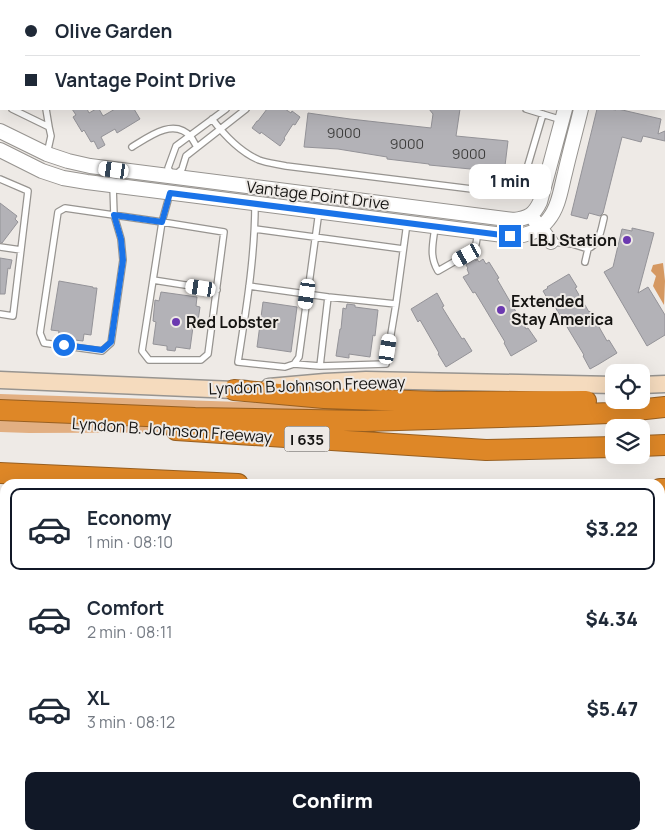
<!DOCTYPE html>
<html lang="en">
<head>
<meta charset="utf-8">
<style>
	:root { --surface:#fff; --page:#f6f6f7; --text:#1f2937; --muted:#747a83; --line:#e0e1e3; --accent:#111827 }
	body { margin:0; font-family:Manrope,sans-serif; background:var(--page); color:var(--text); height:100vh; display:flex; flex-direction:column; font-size:19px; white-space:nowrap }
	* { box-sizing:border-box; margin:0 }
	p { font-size:16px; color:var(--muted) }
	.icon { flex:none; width:28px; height:28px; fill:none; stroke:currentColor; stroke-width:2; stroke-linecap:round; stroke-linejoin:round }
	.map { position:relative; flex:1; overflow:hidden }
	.drawer { position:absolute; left:0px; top:479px; width:665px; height:361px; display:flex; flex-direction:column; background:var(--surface); border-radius:15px 15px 0 0; box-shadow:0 5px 20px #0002 }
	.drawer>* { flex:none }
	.hud { position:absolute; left:0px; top:0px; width:665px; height:110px; box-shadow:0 5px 20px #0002; display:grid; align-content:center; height:110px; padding:0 25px; background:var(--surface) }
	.buttons { position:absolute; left:605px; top:364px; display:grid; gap:10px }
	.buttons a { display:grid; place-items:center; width:45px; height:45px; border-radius:10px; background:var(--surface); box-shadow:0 5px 20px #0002; font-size:25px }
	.end { position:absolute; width:22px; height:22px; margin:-11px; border:6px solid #1a73e8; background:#fff; box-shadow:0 0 0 2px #fff }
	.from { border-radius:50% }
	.bubble { position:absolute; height:35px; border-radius:10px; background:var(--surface); box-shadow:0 5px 20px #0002; font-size:16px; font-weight:800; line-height:35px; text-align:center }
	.car { position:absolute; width:15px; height:30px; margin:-15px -8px; border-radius:6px; box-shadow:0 0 4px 1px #0007; background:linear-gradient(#fff 24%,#345 0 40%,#fff 0 76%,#345 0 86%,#fff 0) }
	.hud b { display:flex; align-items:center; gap:18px; height:48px; font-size:19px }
	.hud b+b { border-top:1px solid var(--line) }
	.hud i { width:12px; height:12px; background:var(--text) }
	ul { padding:9px 0 0; list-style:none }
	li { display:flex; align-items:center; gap:15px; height:82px; margin:0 10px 8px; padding:0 15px; border:2px solid transparent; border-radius:10px }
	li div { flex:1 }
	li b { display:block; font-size:19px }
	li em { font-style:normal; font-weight:800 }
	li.active { border-color:var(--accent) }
	li>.icon { width:45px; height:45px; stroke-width:1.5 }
	.primary-button { display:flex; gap:10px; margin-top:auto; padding:10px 25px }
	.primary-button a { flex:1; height:58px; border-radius:10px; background:var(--accent); color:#fff; font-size:20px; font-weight:800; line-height:58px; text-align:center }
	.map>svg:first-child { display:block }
	.green { fill:#e2af82 }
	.forest { fill:#dfa26a }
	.water { fill:#d59861 }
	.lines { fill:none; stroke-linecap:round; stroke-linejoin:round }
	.stream { stroke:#d59861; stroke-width:3 }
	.building { fill:#b3b2b7; stroke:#949398 }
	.service-casing { stroke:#979490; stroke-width:8 }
	.tertiary-casing { stroke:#979490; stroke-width:16 }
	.secondary-casing { stroke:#979490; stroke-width:19 }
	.motorway-casing { stroke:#985f20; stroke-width:22 }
	.service { stroke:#fff; stroke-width:5.5 }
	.tertiary { stroke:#fff; stroke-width:14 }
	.secondary { stroke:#f5dbbe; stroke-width:16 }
	.motorway { stroke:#de8727; stroke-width:20 }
	.route { stroke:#1a73e8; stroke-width:6 }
	.poi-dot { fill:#6b39b0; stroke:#eeeae6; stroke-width:2 }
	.labels { text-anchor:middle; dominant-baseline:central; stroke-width:4; stroke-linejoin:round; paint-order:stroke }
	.number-label { font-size:14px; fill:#3c3c3b }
	.shield { fill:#eeeae6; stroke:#565452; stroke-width:1 }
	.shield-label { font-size:15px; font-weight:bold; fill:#151412 }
	.street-label { font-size:16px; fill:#151412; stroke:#eeeae6 }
	.poi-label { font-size:16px; font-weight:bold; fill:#151412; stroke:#eeeae6; text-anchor:start }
</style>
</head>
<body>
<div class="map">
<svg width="665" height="839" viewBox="0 0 665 839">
	<rect width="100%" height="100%" fill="#eeeae6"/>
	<path class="green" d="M0,394L482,410L260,432L29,433L0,432Z
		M660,640H665V839H322L321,835H660Z
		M19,835H201L202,839H19Z"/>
	<path class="forest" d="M665,643V694L660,693V644Z"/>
	<path class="water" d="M663,263L665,281L664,305L653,286L656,276L651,271L653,265Z"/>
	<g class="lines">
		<path class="stream" d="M0,579L5,580
			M660,797L663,798L665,801
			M575,835L578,839"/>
	</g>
	<path class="building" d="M72,109H87L89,113L96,109H99L103,116L115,109H134L140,119L117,133L115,129L101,137L105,145L98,149L94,141L91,142L84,130L82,132L73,117L76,115Z
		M267,109H285L291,113L292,111L300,117L295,125L293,124L284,138L285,139L280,146L261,132L260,134L252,128L257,121H258Z
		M429,109H460L456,136L508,141L504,174L481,172V170L429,165V164L387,159V157L338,149L304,147L308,113L350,119L431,128L433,114Z
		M597,109H609L616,110V109H618L661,119L658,134L665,131V141L643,136L641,142L622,137L603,213L600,216L589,213L587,219L571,215Z
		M0,203L17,216L15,219L18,222L2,243L0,242Z
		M632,228L654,233L638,293L648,287L665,315V335L647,346L604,272L613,267L622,229L632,231Z
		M0,258L12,260L10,269L8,268L5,294H0Z
		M475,259L476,261L477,259L479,262L483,259L486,264L489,262L499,278L497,279L526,329L528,328L537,341L511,356L504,343L505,342L475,292L473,293L463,277L469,274L467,269L468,268L466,265Z
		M569,274L577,287L575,288L589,312L590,311L607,341L609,340L617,353L599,364L590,369L583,356L584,355L552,302L550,303L543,291L548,288L547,287Z
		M59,281L93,287V288H97L91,335L84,334L83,341L58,338L59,331L51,330Z
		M161,292L197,297L196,306L200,307L197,328L193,327L190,349L176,347L175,351L167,350V346L153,344L156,322L153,321L155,300L159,301Z
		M437,293L444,306L442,307L450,320L462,339L464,338L472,351L446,367L438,354L439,353L420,320L418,322L411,309Z
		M263,302L297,307L291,352L257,347Z
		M347,304L355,305V307L378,310L375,336L373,335L370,357L349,354V358L336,356L340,329H341L343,308L346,309Z"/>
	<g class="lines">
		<g class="service-casing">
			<path id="service" d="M25,0V1
				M224,0L225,1
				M245,0L252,1
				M108,1L116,0
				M168,1L170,0
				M664,79H665
				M0,103H1
				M12,109L49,127L51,136L47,154
				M46,109L49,127
				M226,109L176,146L168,168L173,177L182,169L186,156L246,109
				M526,109L562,120
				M212,119C225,136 240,152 259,160C267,163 277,164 286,166L504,193L517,191L522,185L543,114
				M132,147C148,137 174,117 191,137C193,140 195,144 197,147
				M0,179L28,191L13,316L0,314
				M113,186L114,215L121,239L123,260L111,343L102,351L44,343L40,333L58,212L65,208L162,222L142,351L149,360H201L208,354L224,232L162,222L170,193
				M255,204C255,257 246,310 238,362L285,367L294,364L299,357L319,211
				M435,227C433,244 429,256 438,271L471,252L476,244L478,232
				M255,229L403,249
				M551,242L572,244L588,249
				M0,247L21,250
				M585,262L588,249C600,243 601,230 604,218
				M153,280L217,290
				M249,286L328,297L320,366L386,364L396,304L407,223
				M328,297L396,304
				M294,364L320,366
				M660,719L665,723
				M0,764L5,763
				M660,792L665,783
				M7,835V839
				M147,835V839
				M207,835L208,839
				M312,835L313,839
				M351,835L352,839
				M516,835V839
				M99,839L101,835
				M647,839V835"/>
		</g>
		<g class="tertiary-casing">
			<path id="tertiary" d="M594,1V0
				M611,1L612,0
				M0,131L47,154L68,161L90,166L514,220C528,218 534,215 540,202L565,109
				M0,150L42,171L63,178L87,182L511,236C525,236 539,232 548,220C559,207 561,188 565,173C570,151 576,130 581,109
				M535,221L551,242"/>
		</g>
		<g class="secondary-casing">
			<path id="secondary" d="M0,380L234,390L245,389
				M641,385L665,384
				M269,387L325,382L366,380L614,385
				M0,553H5
				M660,602L665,603"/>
		</g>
		<g class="motorway-casing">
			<path id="motorway" d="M234,390L324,398L438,402L586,401
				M0,410L195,418L365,421L536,416L609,413L665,407
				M176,430L486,450L614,447
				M641,446L665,445
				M0,473L238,484
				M660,489H665
				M0,513H5
				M660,525H665
				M660,546H665"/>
		</g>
		<use href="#service" class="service"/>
		<use href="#tertiary" class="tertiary"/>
		<use href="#secondary" class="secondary"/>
		<use href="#motorway" class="motorway"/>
	</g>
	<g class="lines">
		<path class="route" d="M64,345L102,350L111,342L123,260L121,239L114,215L162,222L170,193L510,236"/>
	</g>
	<g class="poi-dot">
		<circle cx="627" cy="240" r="5"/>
		<circle cx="501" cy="310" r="5"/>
		<circle cx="176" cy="322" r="5"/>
	</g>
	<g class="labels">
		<g class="number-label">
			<text x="344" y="132">9000</text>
			<text x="407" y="143">9000</text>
			<text x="469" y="153">9000</text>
		</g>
		<rect class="shield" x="284.5" y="426.5" width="45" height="25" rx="4"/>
		<g class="shield-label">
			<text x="307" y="439">I 635</text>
		</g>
		<g class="street-label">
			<text transform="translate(318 195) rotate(7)">Vantage Point Drive</text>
			<text transform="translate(307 385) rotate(-2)">Lyndon B Johnson Freeway</text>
			<text transform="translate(172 430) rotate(4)">Lyndon B. Johnson Freeway</text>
		</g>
		<g class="poi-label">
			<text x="617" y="240" text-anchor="end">LBJ Station</text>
			<text x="511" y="301">Extended<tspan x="511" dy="18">Stay America</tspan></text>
			<text x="186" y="322">Red Lobster</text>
		</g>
	</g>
</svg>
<div class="buttons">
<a><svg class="icon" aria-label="locate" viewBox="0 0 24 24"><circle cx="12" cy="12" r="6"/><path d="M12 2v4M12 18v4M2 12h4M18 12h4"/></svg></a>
<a><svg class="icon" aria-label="layers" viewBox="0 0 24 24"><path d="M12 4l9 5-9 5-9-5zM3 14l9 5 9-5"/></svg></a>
</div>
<i class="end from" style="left:64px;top:345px"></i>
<i class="end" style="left:510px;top:236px"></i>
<div class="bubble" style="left:469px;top:164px;width:82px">1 min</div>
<i class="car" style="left:114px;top:170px;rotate:278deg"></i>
<i class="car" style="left:467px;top:255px;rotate:241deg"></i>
<i class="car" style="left:201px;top:288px;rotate:279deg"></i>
<i class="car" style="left:307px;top:294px;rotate:188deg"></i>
<i class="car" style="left:388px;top:349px;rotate:9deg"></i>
<div class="hud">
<b><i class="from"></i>Olive Garden</b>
<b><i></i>Vantage Point Drive</b>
</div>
<section class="drawer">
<ul>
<li class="active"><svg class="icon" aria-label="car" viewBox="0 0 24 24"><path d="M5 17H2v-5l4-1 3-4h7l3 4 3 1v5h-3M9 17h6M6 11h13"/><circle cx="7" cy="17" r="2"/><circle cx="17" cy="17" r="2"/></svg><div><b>Economy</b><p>1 min · 08:10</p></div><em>$3.22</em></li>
<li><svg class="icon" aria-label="car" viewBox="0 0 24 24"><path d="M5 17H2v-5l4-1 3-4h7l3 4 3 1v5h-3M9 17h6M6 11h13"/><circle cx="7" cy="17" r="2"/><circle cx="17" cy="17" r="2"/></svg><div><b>Comfort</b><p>2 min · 08:11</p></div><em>$4.34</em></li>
<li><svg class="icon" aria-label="car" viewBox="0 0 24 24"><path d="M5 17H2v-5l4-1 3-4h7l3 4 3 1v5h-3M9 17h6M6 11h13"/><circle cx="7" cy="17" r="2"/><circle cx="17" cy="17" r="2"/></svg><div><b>XL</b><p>3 min · 08:12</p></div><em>$5.47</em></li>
</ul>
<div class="primary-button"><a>Confirm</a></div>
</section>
</div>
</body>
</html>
